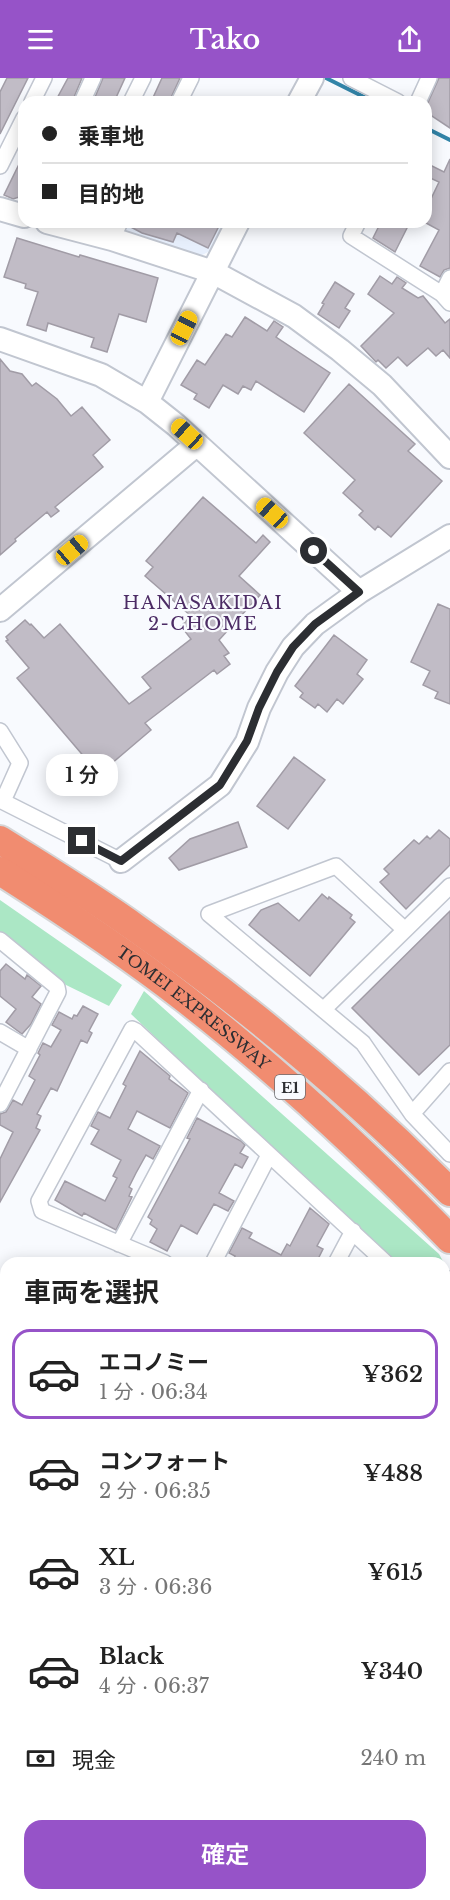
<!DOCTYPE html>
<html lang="ja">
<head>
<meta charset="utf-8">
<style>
	:root { --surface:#fff; --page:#f2f2f2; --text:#222; --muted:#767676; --line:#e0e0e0; --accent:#9653c8 }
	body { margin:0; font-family:"Libre Baskerville","Noto Sans JP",serif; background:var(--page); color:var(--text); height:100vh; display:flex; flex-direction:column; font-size:22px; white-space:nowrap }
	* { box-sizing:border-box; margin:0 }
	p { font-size:20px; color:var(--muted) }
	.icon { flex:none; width:33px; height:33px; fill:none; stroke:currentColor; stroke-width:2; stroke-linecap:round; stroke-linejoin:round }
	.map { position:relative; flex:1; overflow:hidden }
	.side { position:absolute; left:0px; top:1179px; width:450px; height:644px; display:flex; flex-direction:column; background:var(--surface); border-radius:18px 18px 0 0; box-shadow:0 3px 15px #0003 }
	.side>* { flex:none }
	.top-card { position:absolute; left:18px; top:18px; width:414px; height:132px; border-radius:18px; box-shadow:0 3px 15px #0003; display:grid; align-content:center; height:132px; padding:0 24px; background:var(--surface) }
	.end { position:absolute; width:27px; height:27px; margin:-14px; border:8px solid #2c2e32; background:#fff; box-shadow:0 0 0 3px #fff }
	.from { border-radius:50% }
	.bubble { position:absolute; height:42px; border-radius:18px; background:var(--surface); box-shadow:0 3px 15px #0003; font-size:20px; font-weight:600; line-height:42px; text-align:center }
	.car { position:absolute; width:18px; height:36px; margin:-18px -9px; border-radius:8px; box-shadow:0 0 4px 2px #0007; background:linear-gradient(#f5c518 24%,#345 0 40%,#f5c518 0 76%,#345 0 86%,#f5c518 0) }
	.top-card b { display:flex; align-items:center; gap:21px; height:57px; font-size:22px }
	.top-card b+b { border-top:2px solid var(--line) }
	.top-card i { width:15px; height:15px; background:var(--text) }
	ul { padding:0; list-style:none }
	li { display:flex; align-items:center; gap:18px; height:90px; margin:0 12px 9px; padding:0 12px; border:3px solid transparent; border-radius:18px }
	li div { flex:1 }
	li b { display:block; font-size:22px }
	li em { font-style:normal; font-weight:600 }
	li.on { border-color:var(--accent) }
	li>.icon { width:54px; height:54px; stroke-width:1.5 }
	h2 { padding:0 24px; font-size:27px; line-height:72px }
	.pay { display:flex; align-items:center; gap:15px; height:66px; padding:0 24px; font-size:22px }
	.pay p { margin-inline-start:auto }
	.action { display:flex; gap:12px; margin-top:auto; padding:12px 24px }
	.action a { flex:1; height:69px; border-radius:18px; background:var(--accent); color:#fff; font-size:24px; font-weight:600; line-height:69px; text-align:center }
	header { display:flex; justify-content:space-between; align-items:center; height:78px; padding:0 24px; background:var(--accent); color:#fff; font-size:27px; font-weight:600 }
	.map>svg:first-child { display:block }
	.built { fill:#e7effc }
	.green { fill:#abe7c5 }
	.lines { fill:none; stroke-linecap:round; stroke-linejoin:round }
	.stream { stroke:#3284a8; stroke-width:4 }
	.building { fill:#c1bcc6; stroke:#a19ca6; stroke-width:1.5 }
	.street-casing { stroke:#c1c6d0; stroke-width:18 }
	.secondary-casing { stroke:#c1c6d0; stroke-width:26 }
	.primary-casing { stroke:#d5d5d6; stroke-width:27 }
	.highway-casing { stroke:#d5d5d6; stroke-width:32 }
	.street { stroke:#fff; stroke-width:15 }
	.secondary { stroke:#fff; stroke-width:22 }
	.primary { stroke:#f7baa9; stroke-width:24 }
	.highway { stroke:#f18c70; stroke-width:28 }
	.route { stroke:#2c2e32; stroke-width:8 }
	.labels { text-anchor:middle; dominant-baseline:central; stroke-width:4.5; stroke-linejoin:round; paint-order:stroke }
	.shield { fill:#f8fafe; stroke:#696b6f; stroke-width:1.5 }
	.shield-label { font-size:15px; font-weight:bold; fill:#2c2e32 }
	.street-label { font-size:16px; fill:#2c2e32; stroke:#f8fafe }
	.neighbourhood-label { font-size:18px; letter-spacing:1.5px; fill:#4c2c65; stroke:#f8fafe }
</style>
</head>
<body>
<header><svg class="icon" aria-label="menu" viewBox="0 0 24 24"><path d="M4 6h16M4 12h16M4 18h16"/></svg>Tako<svg class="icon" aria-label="share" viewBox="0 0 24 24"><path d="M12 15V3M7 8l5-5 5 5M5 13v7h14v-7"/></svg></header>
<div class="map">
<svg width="450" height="1822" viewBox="0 0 450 1822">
	<rect width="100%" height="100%" fill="#f8fafe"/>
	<path class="built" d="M126,144H224L210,173L200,178L123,158Z"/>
	<path class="green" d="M0,822L122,907L109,928L64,906L0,857Z
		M144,913L439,1176L444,1185H393L131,936Z"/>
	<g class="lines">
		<path class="stream" d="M326,0L374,24
			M426,50L450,62"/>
	</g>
	<path class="building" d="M7,0H28L0,56V14Z
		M68,0H82L72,24H55Z
		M103,0H125L114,24H93Z
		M162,0H180L169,24H151Z
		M439,0H450V50L426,34V29Z
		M24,76V122L19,119L13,121L4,117Z
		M450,81V190L444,192L440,199L420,188L439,152L426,145V123L429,125L439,104L426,98V85L444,94Z
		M130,144H221L208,170L177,155L173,164L142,155L129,148Z
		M381,144H410L395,174L373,160Z
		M17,160L79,179L80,177L158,200L146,244L119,236L107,274L91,269L94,260L48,245L46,253L27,247L38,214L25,210L26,206L4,199Z
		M380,198L392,206L397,199L406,205L402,210L418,220L423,218L445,245L450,241V280L443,272L436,278L428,270L407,288L398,279L386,290L378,282L376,284L361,268L394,235L368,216Z
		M335,204L354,216L345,230L350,233L339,250L318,236L324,226L322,225Z
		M245,239L267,253L274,243L283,249L276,259L330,295L304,334L256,303L251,312L243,308L238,316L223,307L209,330L194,321L197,316L181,307L197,282L205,287L226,256L232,259Z
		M0,281L10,293L22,296L32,308L36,305L57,321L71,338L82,329L110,362L93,377L103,389L55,429L59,433L51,439L47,434L15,461L16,463L0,477Z
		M349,306L415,366L408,373L442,403L391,459L378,448L375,452L359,437L363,433L343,415L355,402L304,355Z
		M203,419L256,465L263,457L270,464L239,498L260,517L219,562L229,575L224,578L230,586L217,596L214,592L145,645L151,652L111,686L104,678L92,688L17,600L29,590L6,563L8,562L6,559L25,542L30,547L31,546L44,560L60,546L129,626L151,610L142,599L191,561L181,548L191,538L145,498L153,489L146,483Z
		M438,526L450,531V626L435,620L438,614L423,607L430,593L411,584Z
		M334,557L367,582L357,596L363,601L343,626L337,621L327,634L318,626L315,630L300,619L303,615L295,608Z
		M294,679L325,702L288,751L257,728Z
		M238,744L247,769L179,792L169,780L190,761Z
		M439,752L450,761V787L406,831L380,804L389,796L384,791L414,762L419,766L427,758L430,761Z
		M322,816L328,821L329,819L352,837L350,840L355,844L310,898L249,847L261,832L278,825L299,843Z
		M450,833V967L419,997L352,930Z
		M6,886L25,901L27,897L41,908L32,919L41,926L31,946L22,956L6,944L16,931L0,918V893Z
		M83,928L98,936L89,953L92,955L87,965L81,962L57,1013L51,1010L37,1036L41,1038L36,1050L40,1052L0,1124V1081L13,1054L0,1047V1036L6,1034L13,1022L22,1027L35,1002L29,998L40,977L38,975L43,965L51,969L61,952L52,947L59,934L72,941L74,937L77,938Z
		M140,973L170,998L169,1001L188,1015L170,1050L137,1033L128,1051L160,1068L153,1081L146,1077L136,1095L129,1109L132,1111L129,1118L132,1119L116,1152L84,1135L82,1138L55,1122L65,1103L105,1123L117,1100L113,1098L121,1082L91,1066L99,1052L91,1048L98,1034L110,1040L126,1008L123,1006Z
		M197,1040L241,1063L245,1067L240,1075L248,1079L242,1090L235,1086L219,1115L234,1123L228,1133L214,1126L197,1156L181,1147L167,1173L150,1164L157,1151L150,1146L152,1142L148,1139L190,1061L187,1060Z
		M310,1130L329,1146L317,1168L323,1171L316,1185H231L235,1178L229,1175L242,1150L252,1155L249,1160L281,1177L287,1166L290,1168Z"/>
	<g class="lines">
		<g class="street-casing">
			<path id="street" d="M351,0L398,24
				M32,24L44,0
				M82,24L93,0
				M131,24L143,0
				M179,24L191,0
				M418,24L429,0
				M0,88L24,40
				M358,144L351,158L442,216L450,225
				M112,161L120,144
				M442,216L450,200
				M0,653L20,685L3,723
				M0,722L121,783
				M404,851L336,788L209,836L363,965L412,1036L450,1076
				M0,862L57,909L58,914L0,1026
				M324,931L450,808
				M0,954L29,971
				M412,1036L450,993
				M119,1166L201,1012
				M165,1185L42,1133L39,1123L132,951L136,953L386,1185
				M213,1185L269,1077
				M336,1185L353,1153
				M444,1201H450
				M444,1332L450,1330
				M0,1461L6,1464
				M444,1467L450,1449
				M0,1516L6,1504
				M444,1660L450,1661"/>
		</g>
		<g class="secondary-casing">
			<path id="secondary" d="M299,24L312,0
				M0,131L24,138
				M47,144L112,161L213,194L294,238L340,272L382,307L450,379
				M0,261L101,297L147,324L176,347L359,514
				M147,324L238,144
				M0,532L197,366
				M121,783L220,707L247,664L259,630L277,594L293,569L315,546L359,514L450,458
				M0,1225L6,1228
				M444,1412L450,1414
				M0,1707L6,1695
				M0,1734L6,1737
				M211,1816L224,1822"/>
		</g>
		<g class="primary-casing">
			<path id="primary" d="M444,1771L450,1756
				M423,1822L425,1816
				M447,1822L450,1814"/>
		</g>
		<g class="highway-casing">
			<g id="highway">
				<path d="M0,762C46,791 93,819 137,851C248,929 354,1017 450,1114"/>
				<path id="s1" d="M0,793C63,833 125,874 184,920C278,993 366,1075 450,1161"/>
			</g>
		</g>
		<use href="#street" class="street"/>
		<use href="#secondary" class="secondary"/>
		<use href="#primary" class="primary"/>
		<use href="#highway" class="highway"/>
	</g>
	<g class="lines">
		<path class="route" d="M82,763L121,783L220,707L247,663L259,630L277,594L293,569L315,546L359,514L314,473"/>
	</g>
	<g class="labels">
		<rect class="shield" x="275" y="997" width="30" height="24" rx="4.5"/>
		<g class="shield-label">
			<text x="290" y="1009">E1</text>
		</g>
		<g class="street-label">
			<text stroke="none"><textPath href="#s1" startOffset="237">TOMEI EXPRESSWAY</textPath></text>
		</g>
		<g class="neighbourhood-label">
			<text x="203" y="525">HANASAKIDAI<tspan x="203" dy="21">2-CHOME</tspan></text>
		</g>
	</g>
</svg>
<i class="end from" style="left:314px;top:473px"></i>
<i class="end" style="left:82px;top:763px"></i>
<div class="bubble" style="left:46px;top:676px;width:72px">1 分</div>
<i class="car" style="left:184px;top:250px;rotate:27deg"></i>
<i class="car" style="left:187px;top:356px;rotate:312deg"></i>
<i class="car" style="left:272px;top:435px;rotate:312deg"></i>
<i class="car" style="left:72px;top:472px;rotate:50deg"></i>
<div class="top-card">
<b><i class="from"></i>乗車地</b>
<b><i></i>目的地</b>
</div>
<section class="side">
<h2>車両を選択</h2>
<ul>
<li class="on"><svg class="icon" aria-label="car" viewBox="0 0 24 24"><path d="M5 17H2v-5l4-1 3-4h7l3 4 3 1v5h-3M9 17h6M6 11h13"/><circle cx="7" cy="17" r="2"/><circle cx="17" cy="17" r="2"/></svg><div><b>エコノミー</b><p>1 分 · 06:34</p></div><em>¥362</em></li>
<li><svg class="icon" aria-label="car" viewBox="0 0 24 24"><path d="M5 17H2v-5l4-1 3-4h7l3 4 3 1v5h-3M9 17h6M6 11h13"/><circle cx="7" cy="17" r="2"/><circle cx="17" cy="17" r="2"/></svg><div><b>コンフォート</b><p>2 分 · 06:35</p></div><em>¥488</em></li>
<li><svg class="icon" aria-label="car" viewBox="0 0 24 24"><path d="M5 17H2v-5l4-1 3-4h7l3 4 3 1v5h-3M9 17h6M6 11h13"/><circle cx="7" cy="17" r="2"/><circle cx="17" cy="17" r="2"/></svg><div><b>XL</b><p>3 分 · 06:36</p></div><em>¥615</em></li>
<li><svg class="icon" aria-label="car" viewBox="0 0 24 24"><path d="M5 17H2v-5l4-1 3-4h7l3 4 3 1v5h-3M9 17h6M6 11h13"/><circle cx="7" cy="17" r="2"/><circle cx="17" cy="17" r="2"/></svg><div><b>Black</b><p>4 分 · 06:37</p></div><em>¥340</em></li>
</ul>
<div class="pay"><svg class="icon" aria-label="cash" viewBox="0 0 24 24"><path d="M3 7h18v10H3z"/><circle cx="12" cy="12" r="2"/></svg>現金<p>240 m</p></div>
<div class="action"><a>確定</a></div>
</section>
</div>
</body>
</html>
